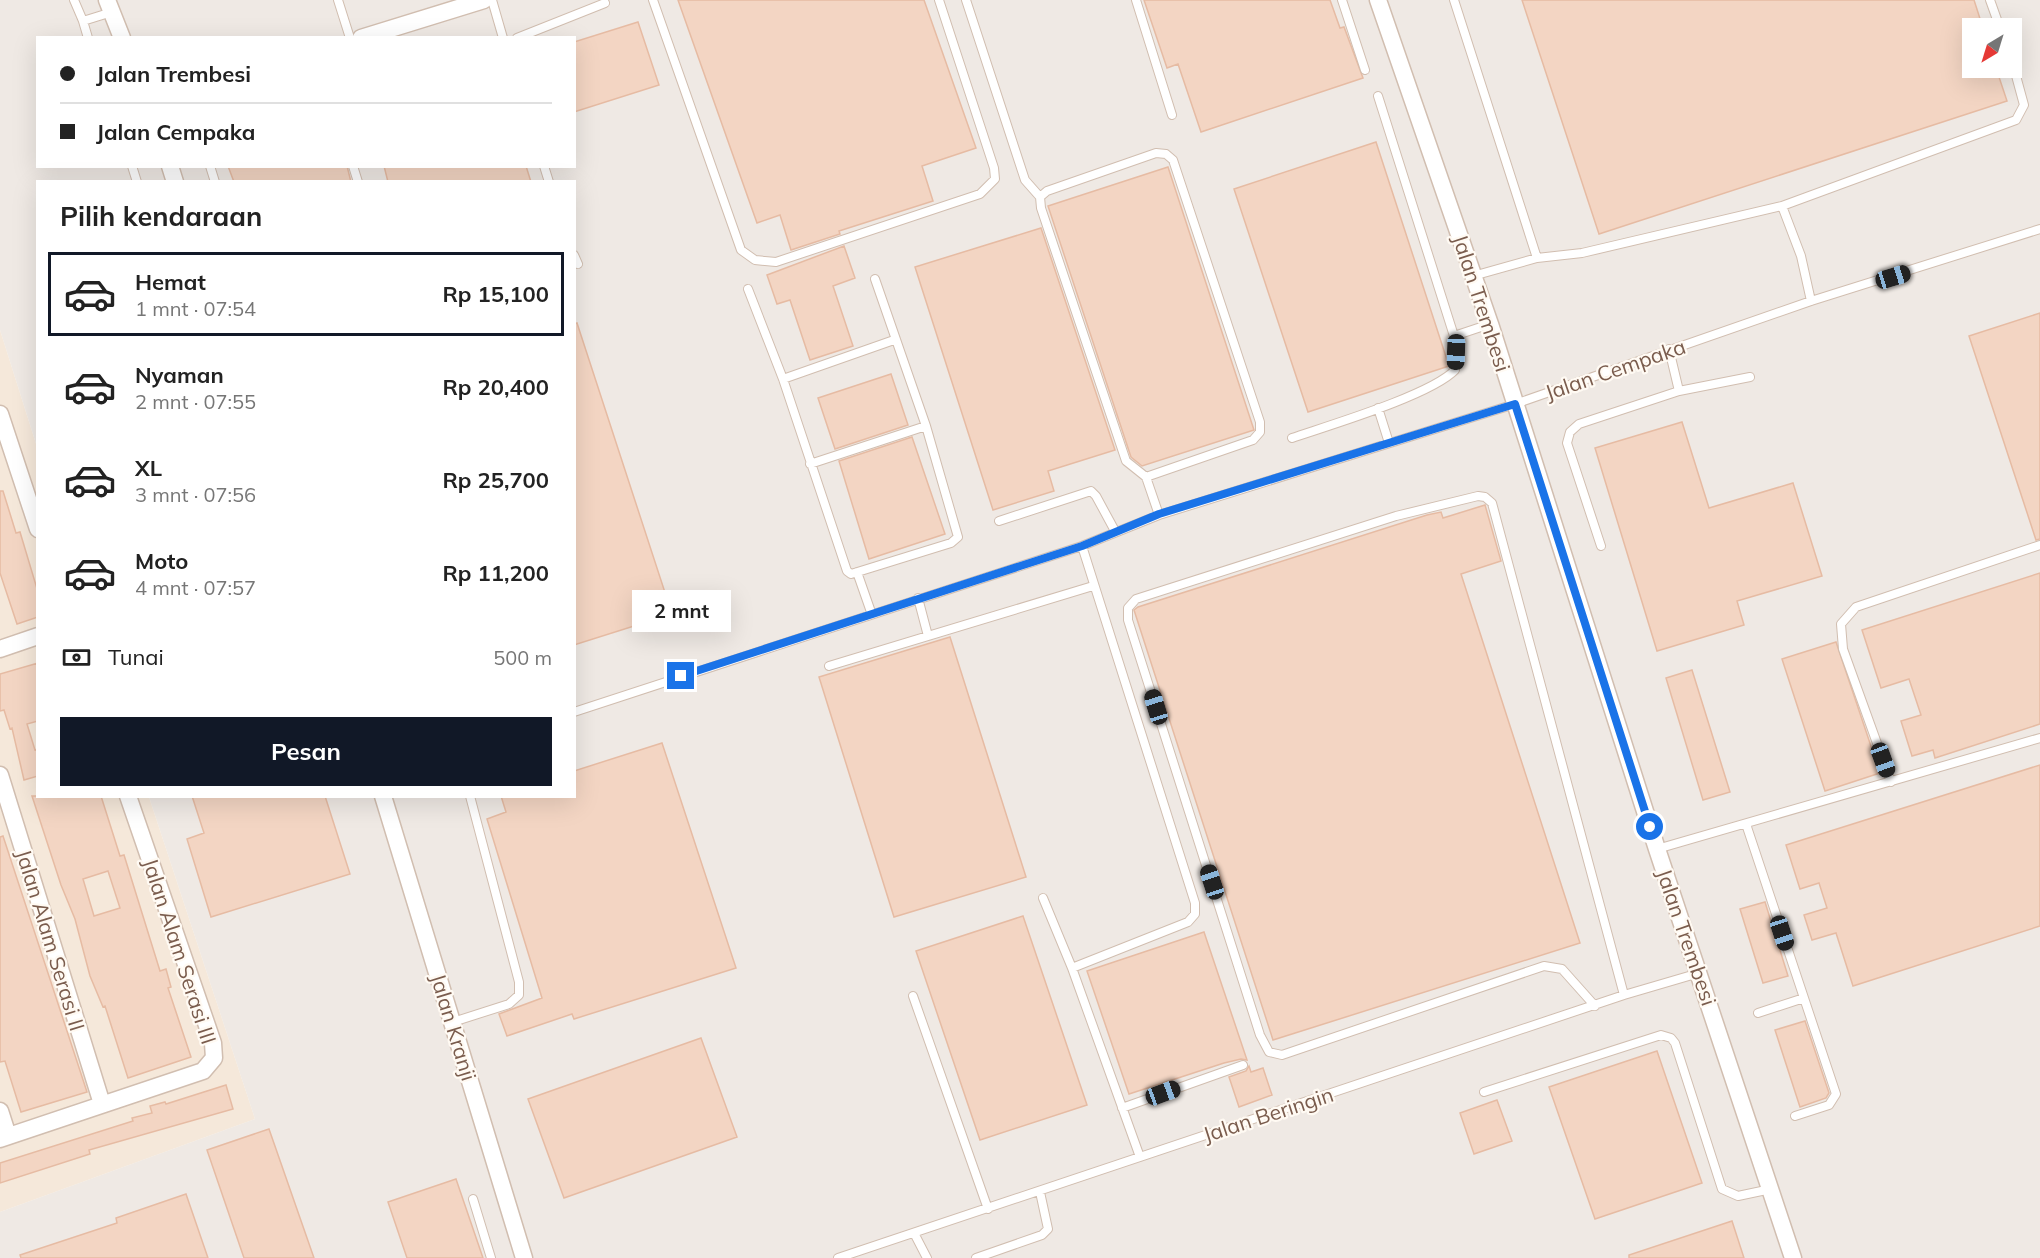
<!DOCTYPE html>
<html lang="id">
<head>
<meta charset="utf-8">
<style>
	:root { --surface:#fff; --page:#f6f6f6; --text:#222; --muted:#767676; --line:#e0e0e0; --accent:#111827 }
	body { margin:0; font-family:Mulish,sans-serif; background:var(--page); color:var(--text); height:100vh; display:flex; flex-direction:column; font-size:22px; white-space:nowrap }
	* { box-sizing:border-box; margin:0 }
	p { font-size:20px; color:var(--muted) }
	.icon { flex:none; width:33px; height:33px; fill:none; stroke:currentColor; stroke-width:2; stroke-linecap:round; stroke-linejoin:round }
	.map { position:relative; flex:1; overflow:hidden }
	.panel { position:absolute; left:36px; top:180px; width:540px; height:618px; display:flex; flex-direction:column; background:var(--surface); border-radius:0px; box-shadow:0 6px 24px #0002 }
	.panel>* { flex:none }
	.guide { position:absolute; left:36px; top:36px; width:540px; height:132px; border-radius:0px; box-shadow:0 6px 24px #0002; display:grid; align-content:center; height:132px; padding:0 24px; background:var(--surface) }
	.needle { width:39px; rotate:218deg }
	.tools { position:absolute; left:1962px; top:18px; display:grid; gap:12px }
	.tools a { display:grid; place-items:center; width:60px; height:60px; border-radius:0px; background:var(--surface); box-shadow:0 6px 24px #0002; font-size:30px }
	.end { position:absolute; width:27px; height:27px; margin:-14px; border:8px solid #1a73e8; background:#fff; box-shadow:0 0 0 3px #fff }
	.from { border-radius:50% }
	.bubble { position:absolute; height:42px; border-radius:0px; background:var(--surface); box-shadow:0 6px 24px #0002; font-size:20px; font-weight:700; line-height:42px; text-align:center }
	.car { position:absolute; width:18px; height:36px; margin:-18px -9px; border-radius:8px; box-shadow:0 0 4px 2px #0007; background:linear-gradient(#222 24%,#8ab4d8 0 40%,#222 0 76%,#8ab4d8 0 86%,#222 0) }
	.guide b { display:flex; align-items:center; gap:21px; height:57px; font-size:22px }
	.guide b+b { border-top:2px solid var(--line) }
	.guide i { width:15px; height:15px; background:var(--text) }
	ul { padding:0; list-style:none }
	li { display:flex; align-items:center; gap:18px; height:84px; margin:0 12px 9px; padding:0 12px; border:3px solid transparent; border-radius:0px }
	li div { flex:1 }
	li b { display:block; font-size:22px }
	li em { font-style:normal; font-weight:700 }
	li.on { border-color:var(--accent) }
	li>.icon { width:54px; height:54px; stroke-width:1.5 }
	h2 { padding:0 24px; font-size:27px; line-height:72px }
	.pay { display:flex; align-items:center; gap:15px; height:66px; padding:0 24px; font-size:22px }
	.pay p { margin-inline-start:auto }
	.cta { display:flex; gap:12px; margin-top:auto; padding:12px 24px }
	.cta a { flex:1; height:69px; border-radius:0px; background:var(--accent); color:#fff; font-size:24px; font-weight:700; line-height:69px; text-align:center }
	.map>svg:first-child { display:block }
	.residential { fill:#f5e8da }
	.industrial { fill:#efe9e4; fill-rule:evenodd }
	.building { fill:#f3d5c3; stroke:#e6bba3; stroke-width:1.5; fill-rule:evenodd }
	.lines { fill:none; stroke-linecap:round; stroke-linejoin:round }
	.service-casing { stroke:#d1beb0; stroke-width:10 }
	.minor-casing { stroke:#d1beb0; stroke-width:19 }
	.service { stroke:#fff; stroke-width:8 }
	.minor { stroke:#fff; stroke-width:16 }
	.route { stroke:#1a73e8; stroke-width:8 }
	.labels { text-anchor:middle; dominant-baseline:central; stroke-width:4.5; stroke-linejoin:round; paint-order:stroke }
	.street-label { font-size:21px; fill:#7a5c4d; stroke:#fffaf3 }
</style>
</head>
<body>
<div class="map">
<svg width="2040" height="1258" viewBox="0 0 2040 1258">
	<rect width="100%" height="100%" fill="#fdf6ec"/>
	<path class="residential" d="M0,330L37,447L38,796L149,797L255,1119L0,1212Z"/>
	<path class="industrial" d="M0,0H2040V1258H0V1212L255,1119L149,797L574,796V182H38L37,447L0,330ZM1972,28H2012V68H1972ZM38,38H574V166H38Z"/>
	<path class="building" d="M678,0H924L976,148L922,166L933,201L839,231L840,234L791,250L780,215L757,223Z
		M1144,0H1330L1340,28L1344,27L1363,78L1201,132L1178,64L1167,68Z
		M1522,0H1974L1983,28H1972V68H1996L2007,101L1599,234Z
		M638,22L659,85L574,112V42Z
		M1376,142L1449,366L1308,412L1234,189Z
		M228,166H347L351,182H234Z
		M384,166H526L531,182H388Z
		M1168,167L1254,430L1142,466L1131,457L1048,206Z
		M1041,228L1115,450L1048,471L1054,491L993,510L915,267Z
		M844,246L855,278L833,286L853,346L810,360L790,300L777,304L767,275Z
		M2040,313V539L2036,540L1969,336Z
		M577,323L672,614L574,645V324Z
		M891,374L908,425L835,449L818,398Z
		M1682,422L1709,508L1793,483L1822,576L1737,601L1744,625L1657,651L1595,448Z
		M912,437L945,534L869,559L839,461Z
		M0,491H3L16,533L20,532L38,592V617L17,624L0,573Z
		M1485,505L1501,561L1461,574L1580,943L1273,1040L1134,610L1138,607L1427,515L1441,512L1443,518Z
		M2040,573V724L1935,758L1933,750L1912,756L1901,721L1921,715L1909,679L1881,688L1862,630Z
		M950,637L1026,877L894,917L819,677Z
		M1836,642L1880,773L1825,791L1782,659Z
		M38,663V721L27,724L35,750L38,749V776L24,780L12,728L10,729L4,710L0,711V674Z
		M1692,670L1730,792L1703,800L1666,678Z
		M662,743L736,968L574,1019L572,1014L507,1036L499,1014L542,998L487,819L506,812L501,796H574V771Z
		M2040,765V926L1853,986L1836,933L1812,940L1804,915L1827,908L1819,883L1800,889L1786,845Z
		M32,796H101L120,856L124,855L160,971L166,969L171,987L168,988L191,1057L128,1078L105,1006L103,1007L90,976L75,919L61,885ZM108,871L120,908L94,916L83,879Z
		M192,796H325L350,874L211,917L187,839L204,833Z
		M3,836L87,1092L21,1112L5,1061L0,1062V837Z
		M1765,902L1788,976L1763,983L1740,909Z
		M1023,916L1087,1105L980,1140L916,951Z
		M1204,932L1247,1060L1241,1059L1224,1063L1129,1094L1087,971Z
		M1805,1021L1829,1093L1826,1098L1800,1107L1775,1030Z
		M701,1038L737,1137L564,1198L528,1099Z
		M1657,1051L1702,1183L1595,1219L1549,1087Z
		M1249,1066L1251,1072L1263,1068L1272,1095L1239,1107L1229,1077L1246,1071Z
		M226,1085L233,1109L89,1150L90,1154L0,1183V1163L133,1121L132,1118L152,1113L150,1106L165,1102L166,1104Z
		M1497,1100L1512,1141L1474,1154L1460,1113Z
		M269,1129L314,1258H244L207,1150Z
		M456,1179L483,1258H407L388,1202Z
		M186,1194L208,1258H21L20,1255L117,1223L116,1218Z
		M1732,1221L1744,1258H1629V1255Z"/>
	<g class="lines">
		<g class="service-casing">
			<path id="service" d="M74,0L83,21L112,12
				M338,0L350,38
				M492,0L503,38
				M653,0L741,250L755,260L776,262L980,194L995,179L994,168L939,0
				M966,0L1025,180L1040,197
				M1136,0L1172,115
				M1342,0L1365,70
				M1454,0L1537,258
				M1990,0L2000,28
				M83,21L88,38
				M517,38L605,3
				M1378,96L1454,336
				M132,166L137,182
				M210,166L215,182
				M353,166L358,182
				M544,166L549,182
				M574,255L578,264
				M1473,276L1537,258L1582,253L1782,206
				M748,289L783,379L847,571L851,574L951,543L958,537L926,426L875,279
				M1811,301L1801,256L1782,206L2016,120L2024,105L2012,61
				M783,379L894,340
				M1679,391L1750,377
				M1378,408L1389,443
				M1292,438C1330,425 1431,395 1455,370L1454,336L1490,324
				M810,464L926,426
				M1146,477L1126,461L1041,208L1040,197L1047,191L1156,153L1166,154L1173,160L1260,422V432L1253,440L1146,477L1159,515
				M999,521L1091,491L1096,496L1115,531
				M1601,546L1567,443L1570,432L1579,424L1679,391L1669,349
				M857,572L871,612
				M918,598L928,636
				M829,666L1093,586
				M574,712L1082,546L1159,515L1515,404L1811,301L2040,229
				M1891,782L1843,649L1841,624L1856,607L2040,545
				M1746,824L1836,1094L1829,1105L1795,1116
				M1657,849L2040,738
				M1043,898L1072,968L1140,1157
				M1072,968L1188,922L1195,914V903L1082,546
				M913,996L988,1209
				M1595,1006L1562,969L1544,966L1282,1055L1269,1052L1260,1035L1128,620V608L1136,599L1396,516L1478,496L1485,497L1492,503L1624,995
				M1758,1013L1804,998
				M453,1022L509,1004L519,995V982L470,796
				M1484,1092L1661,1035L1671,1038L1675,1043L1722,1189L1738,1196L1771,1189
				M1122,1108L1243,1065
				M473,1199L491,1258
				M914,1233L927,1258
				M838,1258L1624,995L1699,973
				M976,1258L1042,1235L1048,1229L1040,1192"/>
		</g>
		<g class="minor-casing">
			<path id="minor" d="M107,0L122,38
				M1378,0L1490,324L1657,849L1793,1258
				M361,38L484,0
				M170,166L175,182
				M0,414L38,529
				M0,649L38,636
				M0,775L102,1104
				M383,796L524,1258
				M0,1111L8,1136
				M0,1139L203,1071L214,1058L213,1043L128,796"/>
		</g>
		<use href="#service" class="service"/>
		<use href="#minor" class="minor"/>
	</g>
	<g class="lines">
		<path class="route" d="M681,676L1082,546L1159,514L1515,404L1650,827"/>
	</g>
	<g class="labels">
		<g class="street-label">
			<text transform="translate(1482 303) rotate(72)">Jalan Trembesi</text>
			<text transform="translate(1615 369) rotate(-19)">Jalan Cempaka</text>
			<text transform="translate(1687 937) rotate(71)">Jalan Trembesi</text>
			<text transform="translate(51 940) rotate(73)">Jalan Alam Serasi II</text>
			<text transform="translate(180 951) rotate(72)">Jalan Alam Serasi III</text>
			<text transform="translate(454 1027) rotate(73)">Jalan Kranji</text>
			<text transform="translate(1268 1114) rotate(-18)">Jalan Beringin</text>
		</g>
	</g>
</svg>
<div class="tools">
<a><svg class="needle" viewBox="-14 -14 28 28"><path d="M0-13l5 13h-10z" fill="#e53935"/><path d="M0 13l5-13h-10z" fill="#767676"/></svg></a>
</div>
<i class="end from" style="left:1650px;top:827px"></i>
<i class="end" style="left:681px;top:676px"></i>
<div class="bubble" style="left:632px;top:590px;width:99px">2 mnt</div>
<i class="car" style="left:1893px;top:277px;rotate:73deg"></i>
<i class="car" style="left:1456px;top:352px;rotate:182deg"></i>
<i class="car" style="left:1156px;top:707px;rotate:343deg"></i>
<i class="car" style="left:1883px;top:760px;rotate:160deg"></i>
<i class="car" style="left:1212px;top:882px;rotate:342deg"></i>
<i class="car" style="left:1782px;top:933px;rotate:162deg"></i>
<i class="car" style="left:1163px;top:1093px;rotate:70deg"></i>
<div class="guide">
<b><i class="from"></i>Jalan Trembesi</b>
<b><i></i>Jalan Cempaka</b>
</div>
<section class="panel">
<h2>Pilih kendaraan</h2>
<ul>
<li class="on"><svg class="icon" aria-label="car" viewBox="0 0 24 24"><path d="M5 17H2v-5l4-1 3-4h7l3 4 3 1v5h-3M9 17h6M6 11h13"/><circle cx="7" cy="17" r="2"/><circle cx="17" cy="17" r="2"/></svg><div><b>Hemat</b><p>1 mnt · 07:54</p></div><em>Rp 15,100</em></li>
<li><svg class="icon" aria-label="car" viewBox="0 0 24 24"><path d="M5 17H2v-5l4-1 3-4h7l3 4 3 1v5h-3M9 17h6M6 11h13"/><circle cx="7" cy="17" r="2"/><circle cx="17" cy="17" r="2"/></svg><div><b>Nyaman</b><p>2 mnt · 07:55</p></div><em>Rp 20,400</em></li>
<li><svg class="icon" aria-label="car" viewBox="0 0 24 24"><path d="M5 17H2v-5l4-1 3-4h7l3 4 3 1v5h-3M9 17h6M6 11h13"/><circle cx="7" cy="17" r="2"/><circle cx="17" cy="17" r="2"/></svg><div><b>XL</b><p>3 mnt · 07:56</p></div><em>Rp 25,700</em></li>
<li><svg class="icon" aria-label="car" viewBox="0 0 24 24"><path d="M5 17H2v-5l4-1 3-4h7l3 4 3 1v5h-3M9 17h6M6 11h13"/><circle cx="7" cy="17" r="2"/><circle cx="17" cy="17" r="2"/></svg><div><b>Moto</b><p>4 mnt · 07:57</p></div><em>Rp 11,200</em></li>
</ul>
<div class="pay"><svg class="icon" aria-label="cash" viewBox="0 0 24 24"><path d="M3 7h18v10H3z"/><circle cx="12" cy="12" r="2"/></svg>Tunai<p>500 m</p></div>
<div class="cta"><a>Pesan</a></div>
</section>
</div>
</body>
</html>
